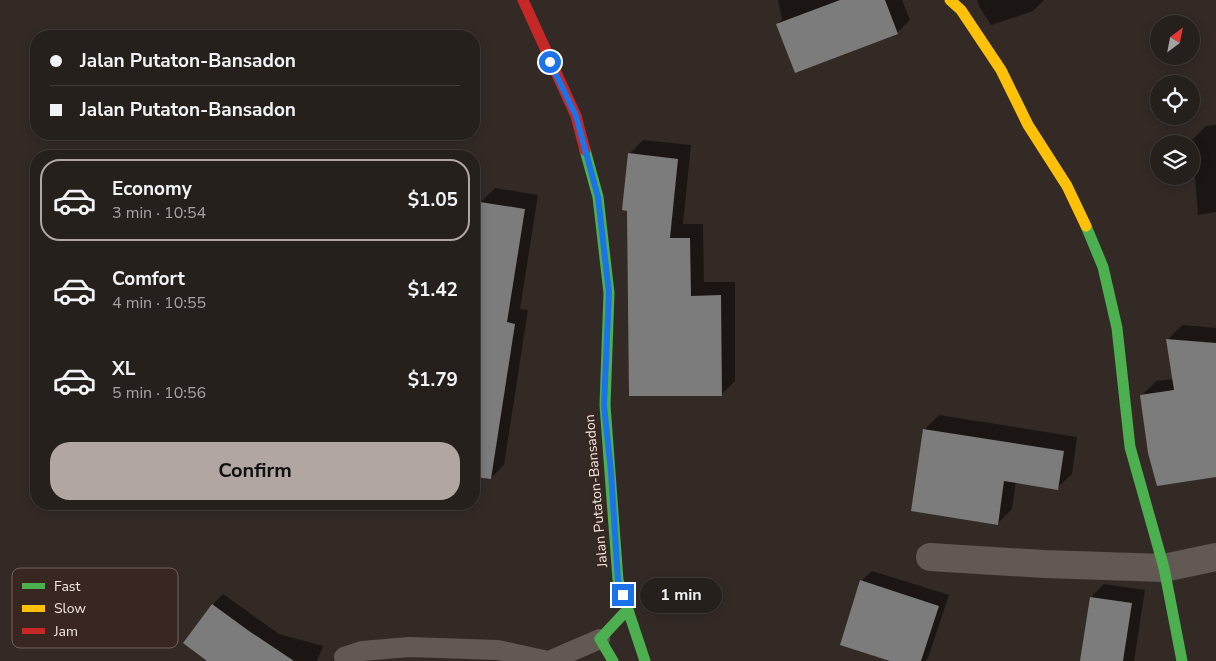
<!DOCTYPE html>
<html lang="en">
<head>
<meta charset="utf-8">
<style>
	:root { --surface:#26201c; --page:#2e2825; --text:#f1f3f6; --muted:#a4a3a3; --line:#423e3b; --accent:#b1a6a2 }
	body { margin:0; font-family:"Nunito Sans",sans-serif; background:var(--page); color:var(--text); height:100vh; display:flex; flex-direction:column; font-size:19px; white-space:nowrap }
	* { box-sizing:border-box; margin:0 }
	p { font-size:16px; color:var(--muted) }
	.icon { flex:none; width:28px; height:28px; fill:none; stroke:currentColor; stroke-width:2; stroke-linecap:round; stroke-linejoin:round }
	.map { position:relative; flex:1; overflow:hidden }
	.sheet { position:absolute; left:30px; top:150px; width:450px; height:360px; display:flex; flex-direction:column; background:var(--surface); border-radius:20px; box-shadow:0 2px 12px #0003,0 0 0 1px var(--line) }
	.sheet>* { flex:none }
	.guide { position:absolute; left:30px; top:30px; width:450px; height:110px; border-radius:20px; box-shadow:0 2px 12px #0003,0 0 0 1px var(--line); display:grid; align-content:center; height:110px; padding:0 20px; background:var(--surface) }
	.needle { width:32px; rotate:32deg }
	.controls { position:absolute; left:1150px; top:15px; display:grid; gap:10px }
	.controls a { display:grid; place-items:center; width:50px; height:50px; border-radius:50%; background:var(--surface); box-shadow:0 2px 12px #0003,0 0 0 1px var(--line); font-size:25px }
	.end { position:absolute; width:22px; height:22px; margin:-11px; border:6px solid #1a73e8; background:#fff; box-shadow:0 0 0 2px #fff }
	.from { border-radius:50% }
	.bubble { position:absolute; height:35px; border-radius:18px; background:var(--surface); box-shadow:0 2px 12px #0003,0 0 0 1px var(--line); font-size:16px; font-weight:700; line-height:35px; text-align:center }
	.guide b { display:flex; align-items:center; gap:18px; height:48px; font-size:19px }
	.guide b+b { border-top:1px solid var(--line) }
	.guide i { width:12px; height:12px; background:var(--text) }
	ul { padding:9px 0 0; list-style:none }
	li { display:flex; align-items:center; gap:15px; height:82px; margin:0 10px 8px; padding:0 10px; border:2px solid transparent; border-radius:20px }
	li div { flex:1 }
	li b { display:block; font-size:19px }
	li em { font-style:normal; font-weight:700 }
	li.on { border-color:var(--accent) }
	li>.icon { width:45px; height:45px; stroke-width:1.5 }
	.primary-button { display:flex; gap:10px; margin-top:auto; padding:10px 20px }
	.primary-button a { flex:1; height:58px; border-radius:20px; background:var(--accent); color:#111; font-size:20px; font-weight:700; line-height:58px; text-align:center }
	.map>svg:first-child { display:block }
	.shadow { fill:#0007 }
	.building { fill:#7b7c7b }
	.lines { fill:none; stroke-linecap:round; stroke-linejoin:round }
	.lane { stroke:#625854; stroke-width:20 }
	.street { stroke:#625854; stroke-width:28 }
	.fast { stroke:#4caf50; stroke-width:11 }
	.slow { stroke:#ffc107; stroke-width:11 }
	.jam { stroke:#c62828; stroke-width:11 }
	.route { stroke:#1a73e8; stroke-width:6 }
	.labels { text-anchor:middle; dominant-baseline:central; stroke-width:5; stroke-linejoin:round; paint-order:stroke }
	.street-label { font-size:14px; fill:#f5e9e5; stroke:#382721 }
	.key { fill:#382721; stroke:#71615c; stroke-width:1 }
	.key-label { font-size:14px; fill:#f5e9e5 }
</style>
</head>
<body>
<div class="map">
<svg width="1216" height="661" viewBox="0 0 1216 661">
	<rect width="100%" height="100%" fill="#332a26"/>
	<path class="shadow" d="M778,0H902L910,20L897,33L778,24L782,19Z
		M977,0H1044L1033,11L991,25L980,8Z
		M1216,125V212L1198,215L1192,140L1206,126Z
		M643,140L691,145L683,224H703L704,282H735V381L721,395L629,154Z
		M495,188L538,195L520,309L528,310L504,465L490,479L474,476V246L481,202Z
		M1182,325L1216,328V476L1141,396L1156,381L1174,379L1168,339Z
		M939,415L1077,437L1072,474L1057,488L1016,481L1012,509L997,524L924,430Z
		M872,571L949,595L928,658L926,661H894L861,581Z
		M1104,584L1145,590L1134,661H1082L1091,597Z
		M223,594L279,634L323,646L317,661H209L184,643L213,604Z"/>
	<path class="building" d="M840,0H885L898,34L795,73L776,24Z
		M628,153L678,159L670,238H690L691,296L721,295L722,396H629L627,211L622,210Z
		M480,202L525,209L507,322L515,324L491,479L474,477V239Z
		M1166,339L1216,343V477L1157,486L1148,453L1140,395L1174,390Z
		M923,429L1064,451L1058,490L1004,481L998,525L911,511Z
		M860,580L939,606L921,661H890L840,645Z
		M1090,597L1132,603L1123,661H1080Z
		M212,604L249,631L294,661H207L183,643Z"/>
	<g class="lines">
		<path class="lane" d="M344,657L362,651L409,647L498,650L548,661
			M549,661L600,639"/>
		<path class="street" d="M930,557L1044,564L1164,568L1216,557"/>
		<path class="fast" d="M585,150L598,197L609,293L605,405L618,580L645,661
			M1086,226L1103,267L1117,328L1130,447L1164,568L1182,661
			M613,661L600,639L628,609"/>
		<path class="slow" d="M950,0L961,10L1001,70L1028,125L1067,186L1086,226"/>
		<path class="jam" d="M523,0L576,116L585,150"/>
	</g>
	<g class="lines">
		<path class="route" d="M550,62L576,116L598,197L609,293L604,405L611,472L618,580L623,595"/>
	</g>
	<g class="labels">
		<g class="street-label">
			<text transform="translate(596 491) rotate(-95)">Jalan Putaton-Bansadon</text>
		</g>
	</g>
	<rect x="12" y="568" width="166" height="80" rx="8" class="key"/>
	<rect x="22" y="583" width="23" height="6" fill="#4caf50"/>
	<rect x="22" y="605" width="23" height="7" fill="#ffc107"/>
	<rect x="22" y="628" width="23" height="6" fill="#c62828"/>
	<g class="key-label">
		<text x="54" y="591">Fast</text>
		<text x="54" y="613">Slow</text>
		<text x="54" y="636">Jam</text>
	</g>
</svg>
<div class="controls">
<a><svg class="needle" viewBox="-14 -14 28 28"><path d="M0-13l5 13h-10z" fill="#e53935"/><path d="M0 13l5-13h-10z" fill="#a4a3a3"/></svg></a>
<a><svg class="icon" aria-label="locate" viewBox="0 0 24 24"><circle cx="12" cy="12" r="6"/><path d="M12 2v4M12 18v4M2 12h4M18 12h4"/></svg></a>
<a><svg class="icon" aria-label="layers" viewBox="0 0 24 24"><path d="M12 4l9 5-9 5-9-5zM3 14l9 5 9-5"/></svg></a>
</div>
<i class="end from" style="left:550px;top:62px"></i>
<i class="end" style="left:623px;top:595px"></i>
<div class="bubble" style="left:640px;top:578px;width:82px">1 min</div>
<div class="guide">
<b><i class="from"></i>Jalan Putaton-Bansadon</b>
<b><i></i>Jalan Putaton-Bansadon</b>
</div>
<section class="sheet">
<ul>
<li class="on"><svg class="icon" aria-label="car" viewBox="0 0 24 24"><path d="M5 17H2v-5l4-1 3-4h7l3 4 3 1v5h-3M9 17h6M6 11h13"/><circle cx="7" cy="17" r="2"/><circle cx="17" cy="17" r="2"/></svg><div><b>Economy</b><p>3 min · 10:54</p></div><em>$1.05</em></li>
<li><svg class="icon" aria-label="car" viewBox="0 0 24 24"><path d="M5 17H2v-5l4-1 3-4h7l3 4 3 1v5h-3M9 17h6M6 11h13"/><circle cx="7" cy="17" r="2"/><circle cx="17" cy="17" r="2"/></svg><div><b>Comfort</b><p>4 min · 10:55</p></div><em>$1.42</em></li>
<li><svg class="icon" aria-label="car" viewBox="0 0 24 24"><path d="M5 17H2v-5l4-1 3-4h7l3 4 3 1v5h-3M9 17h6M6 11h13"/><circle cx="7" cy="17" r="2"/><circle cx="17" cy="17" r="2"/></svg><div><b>XL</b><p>5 min · 10:56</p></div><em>$1.79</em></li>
</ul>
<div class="primary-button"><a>Confirm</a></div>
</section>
</div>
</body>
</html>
